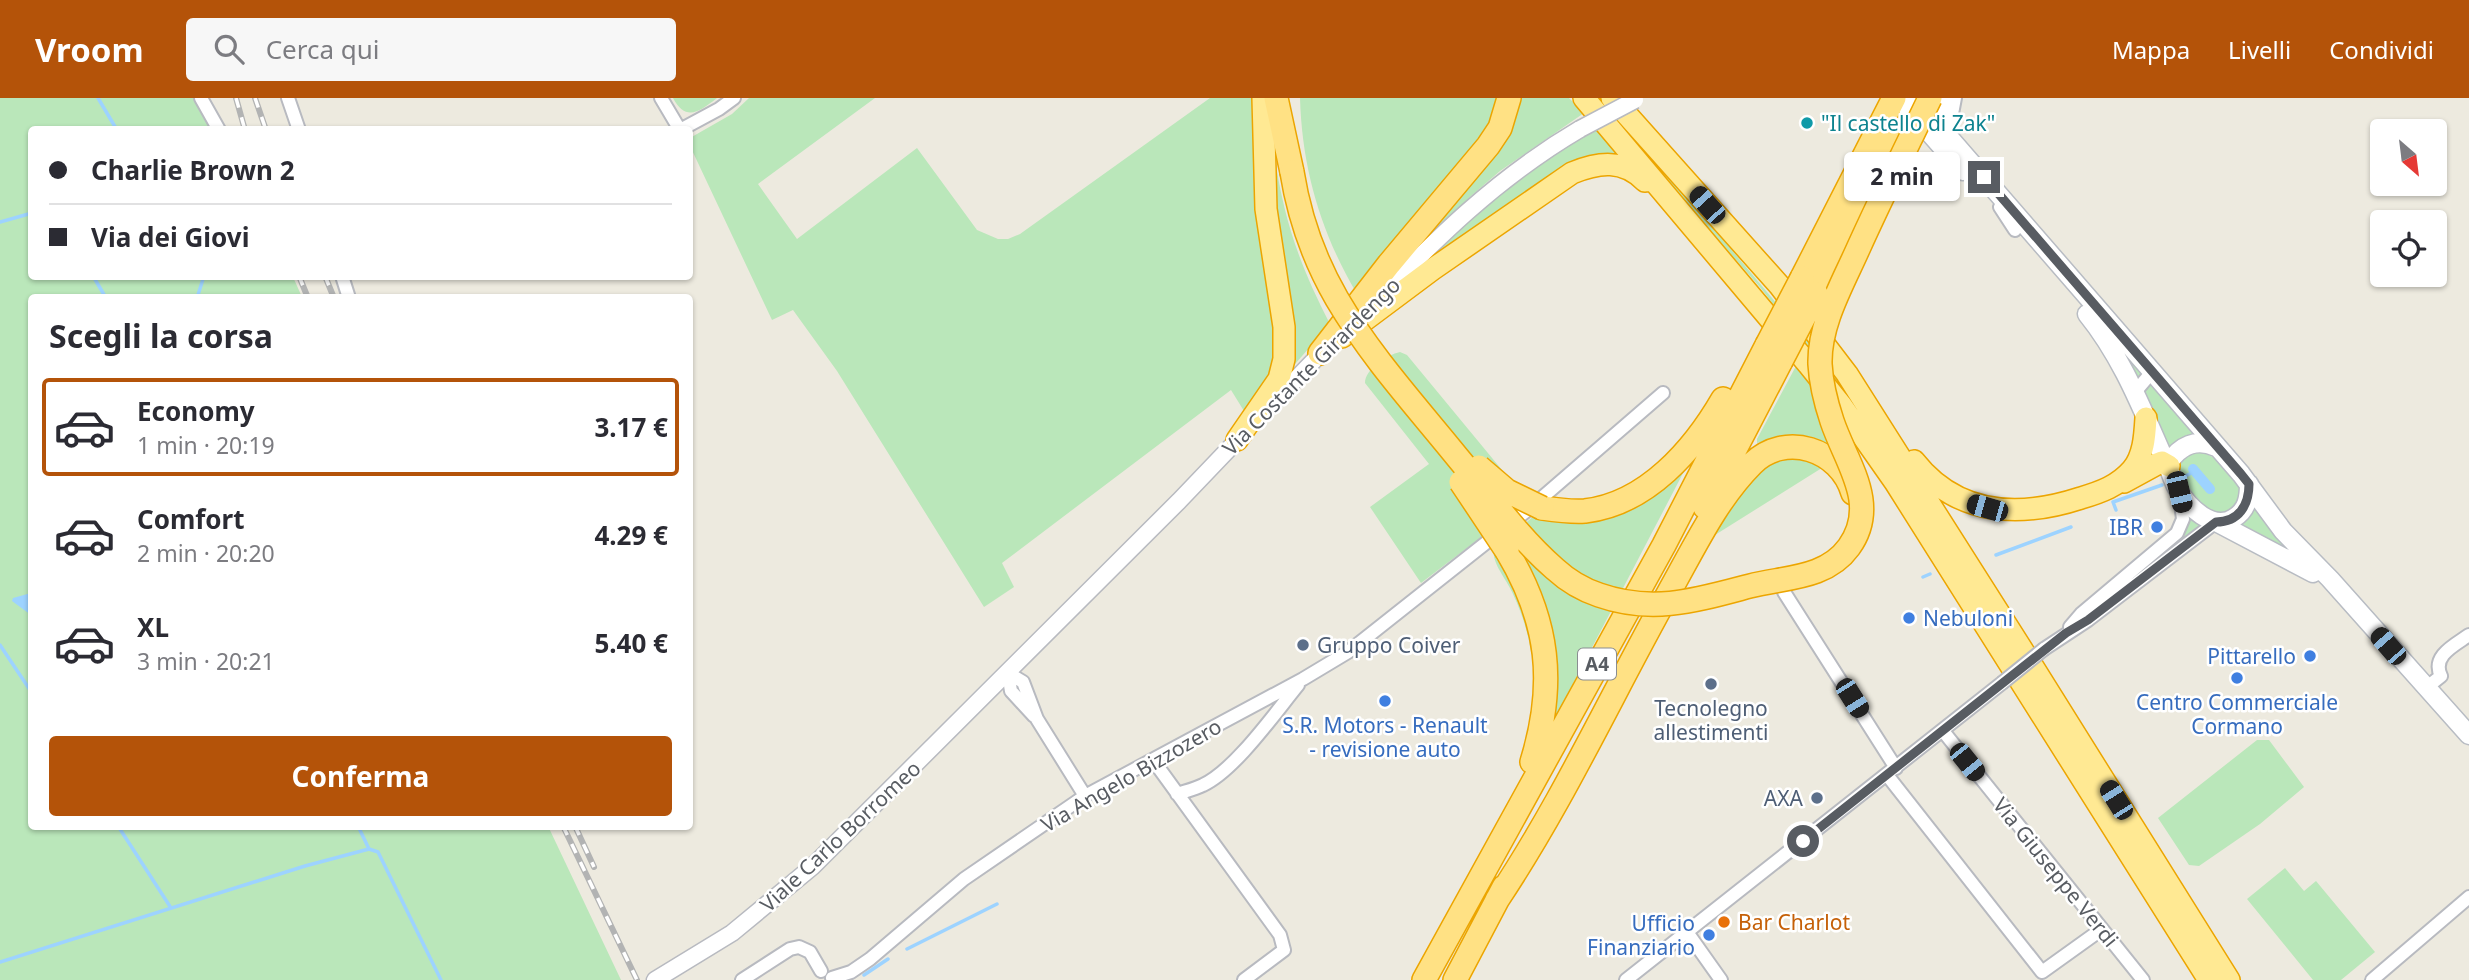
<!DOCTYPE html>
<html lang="it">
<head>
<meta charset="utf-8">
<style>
	:root { --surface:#fff; --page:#f7f7f7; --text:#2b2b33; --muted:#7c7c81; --line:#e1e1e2; --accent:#b45309 }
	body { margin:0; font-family:"Noto Sans",sans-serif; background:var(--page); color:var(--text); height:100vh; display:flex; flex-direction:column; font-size:26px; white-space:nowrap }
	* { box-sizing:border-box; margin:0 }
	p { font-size:23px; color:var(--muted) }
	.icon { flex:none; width:38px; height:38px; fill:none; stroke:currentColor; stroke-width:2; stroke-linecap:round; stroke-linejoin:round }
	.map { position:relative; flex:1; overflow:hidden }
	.details { position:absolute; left:28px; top:196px; width:665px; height:536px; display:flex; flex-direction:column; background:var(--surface); border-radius:7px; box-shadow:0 2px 5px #0004 }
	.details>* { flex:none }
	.guide { position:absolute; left:28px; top:28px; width:665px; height:154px; border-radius:7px; box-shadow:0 2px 5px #0004; display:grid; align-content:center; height:154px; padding:0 21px; background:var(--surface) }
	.needle { width:46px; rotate:152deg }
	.buttons { position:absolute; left:2370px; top:21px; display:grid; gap:14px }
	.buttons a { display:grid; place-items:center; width:77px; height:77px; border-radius:7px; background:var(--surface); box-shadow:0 2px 5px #0004; font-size:35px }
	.end { position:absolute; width:32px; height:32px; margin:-16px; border:9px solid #585c62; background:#fff; box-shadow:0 0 0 4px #fff }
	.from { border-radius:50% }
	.bubble { position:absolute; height:49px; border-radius:7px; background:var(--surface); box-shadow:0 2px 5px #0004; font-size:23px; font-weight:700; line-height:49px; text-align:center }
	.car { position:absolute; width:21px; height:42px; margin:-21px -10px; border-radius:9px; box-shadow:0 0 5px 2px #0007; background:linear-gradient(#222 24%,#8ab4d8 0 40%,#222 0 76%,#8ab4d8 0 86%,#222 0) }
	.guide b { display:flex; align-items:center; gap:24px; height:66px; font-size:26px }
	.guide b+b { border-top:2px solid var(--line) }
	.guide i { width:18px; height:18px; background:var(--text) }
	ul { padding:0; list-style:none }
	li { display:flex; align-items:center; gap:21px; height:98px; margin:0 14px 10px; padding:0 7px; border:4px solid transparent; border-radius:7px }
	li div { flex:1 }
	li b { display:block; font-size:26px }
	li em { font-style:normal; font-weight:700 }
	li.on { border-color:var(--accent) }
	li>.icon { width:63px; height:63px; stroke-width:1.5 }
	h2 { padding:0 21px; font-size:32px; line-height:84px }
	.action { display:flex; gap:14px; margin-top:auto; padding:14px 21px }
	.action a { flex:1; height:80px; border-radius:7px; background:var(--accent); color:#fff; font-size:28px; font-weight:700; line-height:80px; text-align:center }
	header { display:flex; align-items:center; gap:42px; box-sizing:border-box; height:98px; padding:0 35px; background:var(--accent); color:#fff }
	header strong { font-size:33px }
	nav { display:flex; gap:38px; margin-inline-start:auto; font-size:24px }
	.search { width:490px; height:63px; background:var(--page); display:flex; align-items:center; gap:18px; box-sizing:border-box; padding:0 24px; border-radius:7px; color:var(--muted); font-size:26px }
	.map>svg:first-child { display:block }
	.green { fill:#bae7ba }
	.water { fill:#9dd3ff }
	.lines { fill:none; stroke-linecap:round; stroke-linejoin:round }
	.stream { stroke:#9dd3ff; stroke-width:3.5 }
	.canal { stroke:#9dd3ff; stroke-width:10 }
	.minor-casing { stroke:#b8bac0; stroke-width:16 }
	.tertiary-casing { stroke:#b8bac0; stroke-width:19 }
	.secondary-casing { stroke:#b8bcc3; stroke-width:21 }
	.trunk-casing { stroke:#eca500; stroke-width:24 }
	.motorway-casing { stroke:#eca500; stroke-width:26 }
	.minor { stroke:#fff; stroke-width:12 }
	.tertiary { stroke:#fff; stroke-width:16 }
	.secondary { stroke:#fff; stroke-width:18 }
	.trunk { stroke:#ffe993; stroke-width:21 }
	.motorway { stroke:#ffe184; stroke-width:23 }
	.rail-casing { stroke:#b2b3b3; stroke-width:6 }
	.rail { stroke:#fff; stroke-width:3.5; stroke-dasharray:10; stroke-linecap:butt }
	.minor-bridge-casing { stroke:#b8bac0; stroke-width:16; stroke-linecap:butt }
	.tertiary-bridge-casing { stroke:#b8bac0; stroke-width:19; stroke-linecap:butt }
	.motorway-bridge-casing { stroke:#eca500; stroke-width:26; stroke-linecap:butt }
	.minor-bridge { stroke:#fff; stroke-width:12 }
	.tertiary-bridge { stroke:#fff; stroke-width:16 }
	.motorway-bridge { stroke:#ffe184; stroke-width:23 }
	.route { stroke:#585c62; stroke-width:9 }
	.culture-dot { fill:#0f9aa8; stroke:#fff; stroke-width:2.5 }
	.shop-dot { fill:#3f7fe0; stroke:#fff; stroke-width:2.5 }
	.service-dot { fill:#5c6f8a; stroke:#fff; stroke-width:2.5 }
	.food-dot { fill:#e8710a; stroke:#fff; stroke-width:2.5 }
	.labels { text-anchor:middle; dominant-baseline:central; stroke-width:5; stroke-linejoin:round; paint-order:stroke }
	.shield { fill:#fff; stroke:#8a8d91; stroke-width:2 }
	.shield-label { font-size:19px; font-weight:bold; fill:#585c62 }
	.culture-label { font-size:21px; fill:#0d838f; stroke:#fff; text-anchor:start }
	.street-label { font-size:21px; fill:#585c62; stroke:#fff }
	.shop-label { font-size:21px; fill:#366cbe; stroke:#fff; text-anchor:end }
	.service-label { font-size:21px; fill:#4e5e75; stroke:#fff; text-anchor:start }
	.food-label { font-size:21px; fill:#c56008; stroke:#fff; text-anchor:start }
</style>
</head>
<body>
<header>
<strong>Vroom</strong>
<div class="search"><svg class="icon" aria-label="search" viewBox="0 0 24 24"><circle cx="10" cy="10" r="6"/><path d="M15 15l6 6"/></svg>Cerca qui</div>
<nav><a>Mappa</a><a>Livelli</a><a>Condividi</a></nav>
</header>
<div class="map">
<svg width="2469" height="882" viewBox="0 0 2469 882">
	<rect width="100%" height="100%" fill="#edeadf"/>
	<path class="green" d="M0,0H196L214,31L32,32V178L293,179L302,199L32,200V728H548L621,882H0Z
		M673,0H717C699,14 686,24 673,0Z
		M749,0H875L758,86L797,141L917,50L977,132L998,141H1008L1020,136L1210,0H1253L1277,219L1274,266L1257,300L1244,313L1231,292L1002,465L1014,489L984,509L837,273L793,212L772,222L690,48V40L732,16Z
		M1300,0H1500L1491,28L1357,196C1321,135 1302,71 1300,0Z
		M1513,0H1569L1584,15L1500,73L1471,98L1418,152L1405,155Z
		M1593,0H1604L1809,244L1838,280L1940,432L1840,290L1759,188Z
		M1597,29L1626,61L1603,60L1416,175L1458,129L1529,70Z
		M1274,53C1283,120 1299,166 1330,226L1282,281Z
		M1400,254L1407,257L1516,389L1488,434L1421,485L1370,409L1429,366L1365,285C1365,271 1387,257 1400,254Z
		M2129,255L2199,336L2168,352L2125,259Z
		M1796,268L1819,293L1839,353C1809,331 1791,336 1757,345V341Z
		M2198,354C2214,355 2236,375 2240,391C2241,396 2239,403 2238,408L2224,418C2201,413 2187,394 2178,373C2180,361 2186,355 2198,354Z
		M1763,356L1833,363L1707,442Z
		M1692,358L1551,628L1535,533V594C1534,559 1528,528 1513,496C1508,483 1491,465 1494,451L1540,413L1574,417Z
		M2256,405L2289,449L2288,453L2233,428Z
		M2189,417L2204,427L2151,468L2149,466C2165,453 2191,440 2189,417Z
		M2257,642H2269L2304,689L2260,726L2199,768L2189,767L2158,720Z
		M2285,770L2304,793L2316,783L2375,854L2341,882H2313L2247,801Z"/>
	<path class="water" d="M31,495H32L31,517L12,503L13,500Z"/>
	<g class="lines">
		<path class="stream" d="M98,0L117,32
			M0,124L32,115
			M93,178L106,200
			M197,200L204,178
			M2182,380L2195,373
			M2116,412L2113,404L2162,387
			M1996,457L2071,429
			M1923,479L1930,476
			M0,547L32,595
			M118,728L171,810
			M358,728L369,751
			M907,851L997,806
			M0,864L305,768L369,751L378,754L441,882
			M864,877L888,861"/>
		<path class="canal" d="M2193,371L2210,391"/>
		<g class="minor-casing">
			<path id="minor" d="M201,0L219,32
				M288,0L299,32
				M661,0L680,32
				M1934,28L1946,0
				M680,32L719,11L734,0
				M1948,37L1955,0
				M2000,109L2015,132
				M342,178L349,200
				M2135,294L2152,274
				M1784,494L1896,670
				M2070,529L2082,515L2177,435L2183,421L2180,398
				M2044,551L2088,522L2216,424
				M1008,575L1023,584L1037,621L1085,698
				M1008,575L1011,593L1034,618
				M2426,590L2441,578C2431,558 2455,547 2469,537
				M1943,633L2143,882
				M1153,662L1280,837L1284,852L1244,882
				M1887,677L2042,874L2102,831
				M1177,696C1186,693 1195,691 1203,687C1235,672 1275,615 1298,587
				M1687,834L1721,882
				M832,880L851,874L870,861L964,781L1085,698L1303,581L1348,554L1530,410L1663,295
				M742,882L790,851L799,849L810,854L821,873
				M1626,882L2002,585
				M2372,882L2469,799"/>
		</g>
		<g class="tertiary-casing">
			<path id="tertiary" d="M1366,212C1435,142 1495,81 1580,31
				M1267,311L1327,249
				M655,882L732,835L812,769L1179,403L1245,334"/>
		</g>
		<g class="secondary-casing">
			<path id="secondary" d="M1899,0L1963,73
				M1915,0L2241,376L2283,433L2330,481L2469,637
				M2087,216C2121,258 2140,306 2162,356C2169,367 2171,379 2177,390C2188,409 2213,434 2234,420C2247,412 2249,400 2249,386
				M2168,366C2180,347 2196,340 2216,349
				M2218,425L2313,475"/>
		</g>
		<g class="trunk-casing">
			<path id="trunk" d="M1584,0L1808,266L1841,307L1895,384L2209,882
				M1612,0L1779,187L1847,276L2028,561L2229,882
				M1342,239L1433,171L1572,75C1599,64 1623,61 1645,83
				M1237,342L1279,281L1284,261V229L1266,111L1263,0
				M1914,363C1957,418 2020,420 2081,400C2101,394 2118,388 2132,372C2144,358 2145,337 2146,320
				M2124,384L2157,366L2162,364L2169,368"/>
		</g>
		<g class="motorway-casing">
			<path id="motorway" d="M1276,0L1292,74
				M1802,180L1894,0
				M1816,196L1896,44
				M1320,255L1389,166L1488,48L1500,30L1509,0
				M1705,409L1781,263
				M1542,410C1556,412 1571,414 1585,413C1647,406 1694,351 1723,301
				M1507,453C1549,523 1556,586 1532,664
				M1497,802C1562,705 1611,598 1668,496C1693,452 1716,402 1752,366C1785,333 1840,351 1853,395
				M1424,882L1664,447L1767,247
				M1455,882L1504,789"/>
		</g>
		<use href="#minor" class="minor"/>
		<use href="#tertiary" class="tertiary"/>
		<use href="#secondary" class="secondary"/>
		<use href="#trunk" class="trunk"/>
		<use href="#motorway" class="motorway"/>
		<g class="rail-casing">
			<path id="rail" d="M236,0L245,32
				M255,0L266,32
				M299,178L308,200
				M325,178L334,200
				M563,728L637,882
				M575,728L594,769"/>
		</g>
		<use href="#rail" class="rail"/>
		<g class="minor-bridge-casing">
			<path id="minor-bridge" d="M2002,585L2044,551"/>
		</g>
		<g class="tertiary-bridge-casing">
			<path id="tertiary-bridge" d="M1580,31L1635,2"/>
		</g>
		<g class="motorway-bridge-casing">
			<path id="motorway-bridge" d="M1292,74C1299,118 1315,163 1337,201C1371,259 1416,308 1458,360C1489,397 1518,439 1555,471C1567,482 1584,492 1599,497C1653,516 1697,502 1750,488C1785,479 1826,481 1849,449C1880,406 1846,365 1832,323C1826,305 1821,285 1820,266C1819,226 1842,187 1858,151C1881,100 1906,50 1930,0
				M1767,247L1802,180
				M1781,263L1816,196
				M1479,369L1507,393L1542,410
				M1461,384L1507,453"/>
		</g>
		<use href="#minor-bridge" class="minor-bridge"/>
		<use href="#tertiary-bridge" class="tertiary-bridge"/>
		<use href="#motorway-bridge" class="motorway-bridge"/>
	</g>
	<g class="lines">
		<path class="route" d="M1803,743L2066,535L2088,522L2216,424C2239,424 2249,407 2249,386L2241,376L1984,79"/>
	</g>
	<circle class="culture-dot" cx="1807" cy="25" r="7"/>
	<g class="shop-dot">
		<circle cx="2157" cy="429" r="7"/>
		<circle cx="1909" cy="520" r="7"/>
		<circle cx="2310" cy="558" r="7"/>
		<circle cx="2237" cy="580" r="7"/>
		<circle cx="1385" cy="603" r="7"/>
		<circle cx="1709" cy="837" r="7"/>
	</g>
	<g class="service-dot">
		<circle cx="1303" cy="547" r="7"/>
		<circle cx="1711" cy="586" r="7"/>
		<circle cx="1817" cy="700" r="7"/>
	</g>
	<circle class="food-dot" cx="1724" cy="824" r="7"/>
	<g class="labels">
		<rect class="shield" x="1578" y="550.5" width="38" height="31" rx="5"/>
		<g class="shield-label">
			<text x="1597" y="566">A4</text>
		</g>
		<g class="culture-label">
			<text x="1821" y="25">"Il castello di Zak"</text>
		</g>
		<g class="street-label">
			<text transform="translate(1311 268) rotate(-45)">Via Costante Girardengo</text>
			<text transform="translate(1131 677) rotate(-30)">Via Angelo Bizzozero</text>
			<text transform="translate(840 738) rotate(-43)">Viale Carlo Borromeo</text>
			<text transform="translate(2056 774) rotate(51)">Via Giuseppe Verdi</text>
		</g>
		<g class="shop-label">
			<text x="2143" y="429">IBR</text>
			<text x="1923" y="520" text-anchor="start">Nebuloni</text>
			<text x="2296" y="558">Pittarello</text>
			<text x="2237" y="604" text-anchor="middle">Centro Commerciale<tspan x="2237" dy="24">Cormano</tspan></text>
			<text x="1385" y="627" text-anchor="middle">S.R. Motors - Renault<tspan x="1385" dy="24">- revisione auto</tspan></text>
			<text x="1695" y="825">Ufficio<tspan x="1695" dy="24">Finanziario</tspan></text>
		</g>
		<g class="service-label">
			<text x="1317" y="547">Gruppo Coiver</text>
			<text x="1711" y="610" text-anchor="middle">Tecnolegno<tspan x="1711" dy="24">allestimenti</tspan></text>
			<text x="1803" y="700" text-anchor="end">AXA</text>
		</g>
		<g class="food-label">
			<text x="1738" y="824">Bar Charlot</text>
		</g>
	</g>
</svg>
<div class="buttons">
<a><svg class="needle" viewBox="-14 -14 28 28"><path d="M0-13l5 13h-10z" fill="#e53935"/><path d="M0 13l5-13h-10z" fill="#7c7c81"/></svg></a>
<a><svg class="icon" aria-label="locate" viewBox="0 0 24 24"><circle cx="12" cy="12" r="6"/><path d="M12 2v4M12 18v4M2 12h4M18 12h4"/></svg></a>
</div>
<i class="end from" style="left:1803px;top:743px"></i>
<i class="end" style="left:1984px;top:79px"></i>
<div class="bubble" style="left:1844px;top:54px;width:116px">2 min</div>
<i class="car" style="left:1707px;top:107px;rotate:318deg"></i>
<i class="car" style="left:2179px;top:394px;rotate:167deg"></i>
<i class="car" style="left:1987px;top:410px;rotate:286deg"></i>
<i class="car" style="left:2388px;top:548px;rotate:319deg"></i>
<i class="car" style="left:1852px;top:600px;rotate:148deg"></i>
<i class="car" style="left:1967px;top:664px;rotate:141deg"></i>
<i class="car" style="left:2116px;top:702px;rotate:328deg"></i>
<div class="guide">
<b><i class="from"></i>Charlie Brown 2</b>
<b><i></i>Via dei Giovi</b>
</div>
<section class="details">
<h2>Scegli la corsa</h2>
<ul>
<li class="on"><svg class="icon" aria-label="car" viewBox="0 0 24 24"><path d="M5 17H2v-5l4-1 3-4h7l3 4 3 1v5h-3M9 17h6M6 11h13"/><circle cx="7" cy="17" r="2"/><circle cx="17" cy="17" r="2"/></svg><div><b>Economy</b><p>1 min · 20:19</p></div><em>3.17 €</em></li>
<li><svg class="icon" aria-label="car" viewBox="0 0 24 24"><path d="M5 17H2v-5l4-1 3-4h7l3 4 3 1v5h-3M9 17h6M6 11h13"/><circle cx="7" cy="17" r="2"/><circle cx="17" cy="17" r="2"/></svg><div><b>Comfort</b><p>2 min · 20:20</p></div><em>4.29 €</em></li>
<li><svg class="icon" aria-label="car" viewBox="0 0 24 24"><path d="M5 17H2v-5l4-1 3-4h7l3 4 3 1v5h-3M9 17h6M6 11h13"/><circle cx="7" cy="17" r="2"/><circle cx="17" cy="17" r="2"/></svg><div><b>XL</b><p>3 min · 20:21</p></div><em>5.40 €</em></li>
</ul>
<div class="action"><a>Conferma</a></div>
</section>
</div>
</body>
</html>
